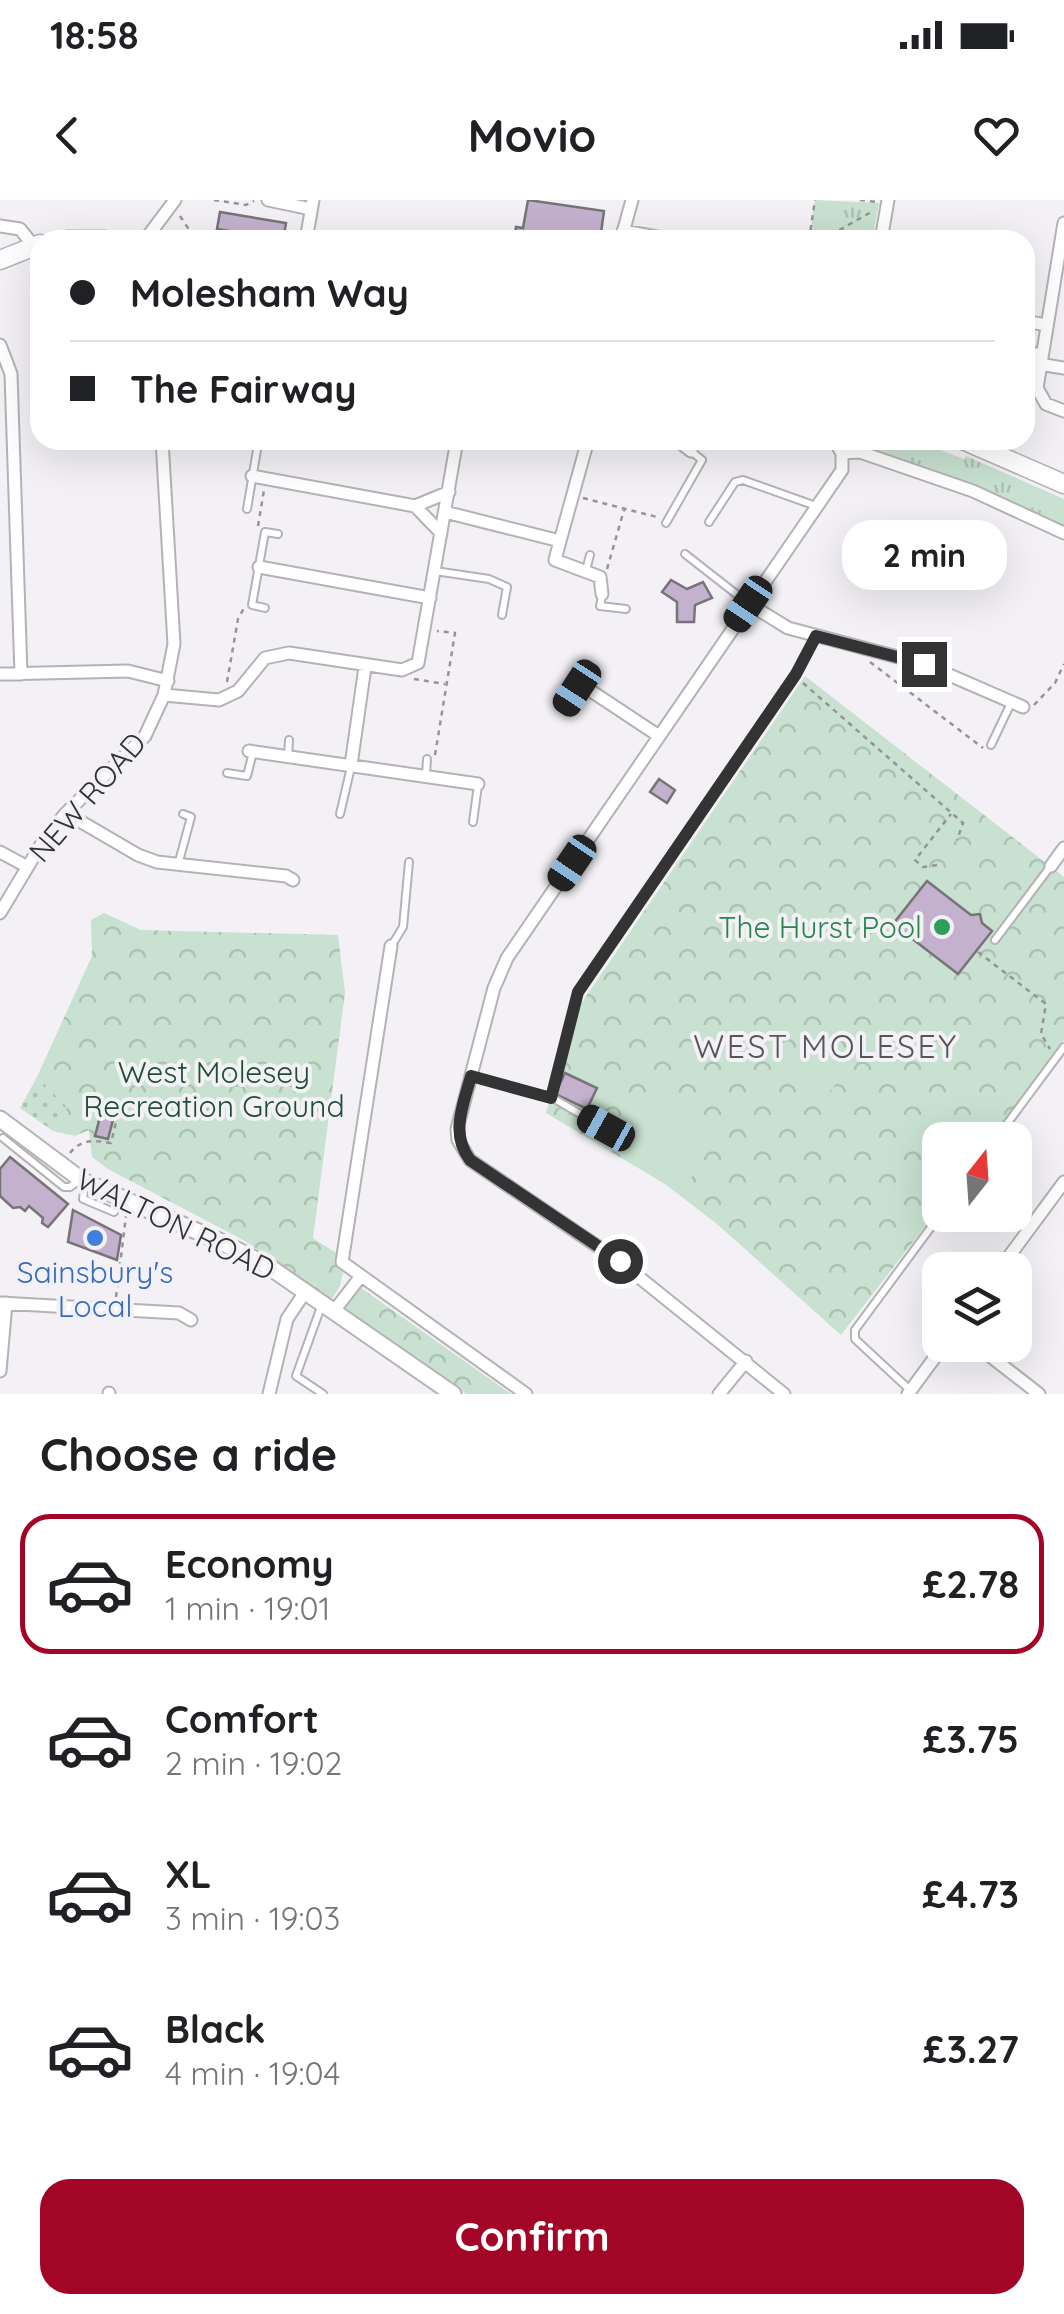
<!DOCTYPE html>
<html lang="en">
<head>
<meta charset="utf-8">
<style>
	:root { --surface:#fff; --page:#f6f6f6; --text:#202124; --muted:#757577; --line:#e0e0e0; --accent:#a30527 }
	body { margin:0; font-family:Quicksand,sans-serif; background:var(--page); color:var(--text); height:100vh; display:flex; flex-direction:column; font-size:38px; white-space:nowrap }
	* { box-sizing:border-box; margin:0 }
	p { font-size:32px; color:var(--muted) }
	.icon { flex:none; width:55px; height:55px; fill:none; stroke:currentColor; stroke-width:2; stroke-linecap:round; stroke-linejoin:round }
	.map { position:relative; height:1194px; overflow:hidden }
	.side { display:flex; flex-direction:column; background:var(--surface); flex:1 }
	.side>* { flex:none }
	.guide { position:absolute; left:30px; top:30px; width:1005px; height:220px; border-radius:30px; box-shadow:0 10px 40px #0002; display:grid; align-content:center; height:220px; padding:0 40px; background:var(--surface) }
	.needle { width:65px; rotate:17deg }
	.tools { position:absolute; left:922px; top:922px; display:grid; gap:20px }
	.tools a { display:grid; place-items:center; width:110px; height:110px; border-radius:20px; background:var(--surface); box-shadow:0 10px 40px #0002; font-size:50px }
	.end { position:absolute; width:45px; height:45px; margin:-22px; border:12px solid #343334; background:#fff; box-shadow:0 0 0 5px #fff }
	.from { border-radius:50% }
	.bubble { position:absolute; height:70px; border-radius:30px; background:var(--surface); box-shadow:0 10px 40px #0002; font-size:32px; font-weight:700; line-height:70px; text-align:center }
	.car { position:absolute; width:30px; height:60px; margin:-30px -15px; border-radius:12px; box-shadow:0 0 8px 2px #0007; background:linear-gradient(#222 24%,#8ab4d8 0 40%,#222 0 76%,#8ab4d8 0 86%,#222 0) }
	.guide b { display:flex; align-items:center; gap:35px; height:95px; font-size:38px }
	.guide b+b { border-top:2px solid var(--line) }
	.guide i { width:25px; height:25px; background:var(--text) }
	ul { padding:0; list-style:none }
	li { display:flex; align-items:center; gap:30px; height:140px; margin:0 20px 15px; padding:0 20px; border:5px solid transparent; border-radius:30px }
	li div { flex:1 }
	li b { display:block; font-size:38px }
	li em { font-style:normal; font-weight:700 }
	li.current { border-color:var(--accent) }
	li>.icon { width:90px; height:90px; stroke-width:1.5 }
	h2 { padding:0 40px; font-size:45px; line-height:120px }
	.cta { display:flex; gap:20px; margin-top:auto; padding:20px 40px }
	.cta a { flex:1; height:115px; border-radius:30px; background:var(--accent); color:#fff; font-size:40px; font-weight:700; line-height:115px; text-align:center }
	.status { display:flex; justify-content:space-between; align-items:center; height:70px; padding:0 50px; background:var(--surface); direction:ltr }
	.status svg { height:28px; fill:currentColor }
	header { display:flex; justify-content:space-between; align-items:center; height:130px; padding:0 40px; background:var(--surface); font-size:45px; font-weight:700 }
	.map>svg:first-child { display:block }
	.grass { fill:url(#grass-tufts) }
	.forest { fill:url(#forest-crowns) }
	.garden { fill:url(#garden-dots) }
	.pitch { fill:#c8e1d0 }
	.building { fill:#c4b1ce; stroke:#767477; stroke-width:2.5 }
	.lines { fill:none; stroke-linecap:round; stroke-linejoin:round }
	.lane-casing { stroke:#b5b2b6; stroke-width:10 }
	.street-casing { stroke:#b5b2b6; stroke-width:15 }
	.secondary-casing { stroke:#b5b2b6; stroke-width:19 }
	.primary-casing { stroke:#b5b2b6; stroke-width:21 }
	.path { stroke:#969497; stroke-width:2.5; stroke-dasharray:5 5; stroke-linecap:butt }
	.lane { stroke:#fff; stroke-width:6 }
	.street { stroke:#fff; stroke-width:11 }
	.secondary { stroke:#fff; stroke-width:15 }
	.primary { stroke:#fff; stroke-width:18 }
	.route { stroke:#343334; stroke-width:12 }
	.leisure-dot { fill:#2e9e5b; stroke:#f3f1f5; stroke-width:4 }
	.shop-dot { fill:#3f7fe0; stroke:#f3f1f5; stroke-width:4 }
	.labels { text-anchor:middle; dominant-baseline:central; stroke-width:8; stroke-linejoin:round; paint-order:stroke }
	.street-label { font-size:30px; fill:#343334; stroke:#f3f1f5 }
	.leisure-label { font-size:30px; fill:#27864d; stroke:#f3f1f5; text-anchor:end }
	.park-label { font-size:30px; fill:#1d5033; stroke:#f3f1f5 }
	.shop-label { font-size:30px; fill:#366cbe; stroke:#f3f1f5 }
	.neighbourhood-label { font-size:32px; letter-spacing:2.5px; fill:#575558; stroke:#f3f1f5 }
</style>
</head>
<body>
<div class="status"><b>18:58</b><svg viewBox="0 0 49 12"><path d="M0 12V9h3v3zM5 12V6h3v6zM10 12V3h3v9zM15 12V0h3v12zM26 1h20v11H26zM47 4h2v5h-2z"/></svg></div>
<header><svg class="icon" aria-label="back" viewBox="0 0 24 24"><path d="M15 5l-7 7 7 7"/></svg>Movio<svg class="icon" aria-label="heart" viewBox="0 0 24 24"><path d="M12 20l-8-8c-3-5 5-10 8-4 3-6 11-1 8 4z"/></svg></header>
<div class="map">
<svg width="1064" height="1194" viewBox="0 0 1064 1194">
	<defs>
		<pattern id="grass-tufts" width="24" height="20" patternUnits="userSpaceOnUse" patternTransform="scale(2.5)"><rect width="24" height="20" fill="#c8e1d0"/><path d="M3 7l-1-3M5 7V3M7 7l1-3M15 17l-1-3M17 17v-4M19 17l1-3" fill="none" stroke="#acc2b3"/></pattern>
		<pattern id="forest-crowns" width="20" height="18" patternUnits="userSpaceOnUse" patternTransform="scale(2.5)"><rect width="20" height="18" fill="#c8e1d0"/><path d="M2 6a3 3 0 1 1 6 0M12 15a3 3 0 1 1 6 0" fill="none" stroke="#acc2b3"/></pattern>
		<pattern id="garden-dots" width="8" height="8" patternUnits="userSpaceOnUse" patternTransform="scale(2.5)"><rect width="8" height="8" fill="#c8e1d0"/><path d="M2 2h.1M6 6h.1" fill="none" stroke="#acc2b3" stroke-width="1.8" stroke-linecap="round"/></pattern>
	</defs>
	<rect width="100%" height="100%" fill="#f3f1f5"/>
	<path class="grass" d="M815,0L879,3L872,40H809Z
		M844,240H913L964,259L966,256L1064,299V327L987,291Z"/>
	<path class="forest" d="M805,476L1064,677V840L990,940H940V1007L841,1135L717,1024L665,984L546,913L576,811Z
		M104,713L141,730L338,735L345,793L313,1038L336,1053L334,1064L343,1072L340,1086L331,1100L245,1041L108,969L92,957L89,930L75,936L53,931L67,907L37,877L92,756L91,720Z
		M361,1088L511,1194H466L345,1109L355,1090Z"/>
	<path class="garden" d="M37,877L67,907L53,931L20,908Z"/>
	<path class="pitch" d="M816,834L855,859L822,902L819,900L821,897L788,872Z
		M649,891L719,934L685,988L615,945Z"/>
	<path class="building" d="M528,0L604,11L600,40H514L516,27L523,28Z
		M220,12L286,23L283,40L217,29Z
		M671,380L687,389L703,382L712,398L695,405L694,422H677V402L662,392Z
		M659,579L675,590L667,603L650,592Z
		M927,681L971,715L980,714L982,723L992,731L958,774L893,724Z
		M565,873L597,888L587,909L555,894Z
		M101,913L114,916L108,939L95,936Z
		M10,957L68,1004L48,1027L42,1023L43,1018L29,1006L25,1011L20,1007L13,1008L0,996V969Z
		M73,1010L121,1035L117,1060L68,1042Z"/>
	<g class="lines">
		<g class="lane-casing">
			<path id="lane" d="M247,309L258,244
				M709,322L735,282L743,280L816,306
				M666,323L702,260L692,252
				M685,354L749,404
				M586,370L590,355
				M435,371L489,379L507,387L502,415
				M602,396L600,406L626,409
				M265,408L252,405L265,332L278,334
				M991,545L1011,503
				M288,558L289,540
				M227,573L247,576L253,552
				M426,575L427,559
				M340,614L351,567
				M473,622L478,585
				M178,665L191,617L183,614
				M995,740L1050,667
				M392,745L403,727L409,662
				M472,876L551,897L578,791L796,475L816,436
				M551,897L606,929
				M3,938L64,987H70L78,981
				M995,940L1064,847
				M85,984L83,999L114,1012L122,1000
				M322,1104L296,1176L323,1194
				M910,1190L855,1139V1130L940,1015"/>
		</g>
		<g class="street-casing">
			<path id="street" d="M268,0L311,9
				M1064,23L1037,188L1046,204L1064,211
				M0,26L20,29L33,45
				M623,31L674,40
				M145,40L175,0
				M306,40L313,0
				M621,40L632,0
				M881,40L888,0
				M1025,121L1046,125
				M0,145L11,174L21,474
				M1025,152L1041,155
				M1039,164L1064,168
				M683,240L682,244L691,251
				M834,240L842,253
				M842,253L860,252L973,291L1064,333
				M252,276L415,306L449,292
				M415,306L441,333
				M445,312L560,341L588,240
				M560,341L555,360L600,377L602,394
				M259,367L430,398
				M749,404L788,428L924,464L1023,507
				M0,474L128,471L168,481
				M164,495L219,500L238,491L265,458L289,453L402,470L418,463L457,240
				M566,505L577,488L582,485L659,536
				M249,551L478,584
				M351,565L365,467
				M66,613L138,655L157,662L286,676L293,680
				M0,652L26,666
				M1051,666L1064,648
				M0,713L45,638L66,613L145,536L164,495L174,444L162,240
				M391,746L342,1062L526,1194
				M999,1070L1064,982
				M0,1103L179,1113L191,1120
				M334,1111L361,1076
				M976,1145L1039,1194
				M0,1171L6,1103
				M109,1194V1193
				M269,1194L287,1119L305,1092
				M719,1194L746,1161
				M784,1194L619,1061L470,960L458,940L457,929L494,788L507,758L842,270V253
				M908,1194L944,1145"/>
		</g>
		<g class="secondary-casing">
			<path id="secondary" d="M0,919L83,981L219,1041L268,1066L453,1194"/>
		</g>
		<g class="primary-casing">
			<path id="primary" d="M67,40H105
				M0,60L40,44
				M963,240L1064,284"/>
		</g>
		<path class="path" d="M214,0L246,5L254,1
			M860,0L876,2
			M180,16L196,40
			M809,40L815,0
			M822,40L873,11
			M583,298L657,317
			M258,326L264,290
			M607,369L624,310
			M870,462L983,548
			M414,479L445,484
			M227,482L238,419L244,408
			M803,483L963,623L957,640
			M1034,505L1055,483L1064,464
			M435,555L455,433L437,431
			M937,665L923,667L915,660L951,614
			M978,752L1046,804L1041,834L1050,849
			M70,953C81,939 95,940 111,943L117,918
			M116,1097L126,1016"/>
		<use href="#lane" class="lane"/>
		<use href="#street" class="street"/>
		<use href="#secondary" class="secondary"/>
		<use href="#primary" class="primary"/>
	</g>
	<g class="lines">
		<path class="route" d="M620,1061L470,960C450,933 463,906 471,876L551,898L578,792L796,474L816,436L924,464"/>
	</g>
	<circle class="leisure-dot" cx="942" cy="727" r="10"/>
	<circle class="shop-dot" cx="95" cy="1038" r="10"/>
	<g class="labels">
		<g class="street-label">
			<text transform="translate(87 597) rotate(-49)">NEW ROAD</text>
			<text transform="translate(176 1024) rotate(26)">WALTON ROAD</text>
		</g>
		<g class="leisure-label">
			<text x="922" y="727">The Hurst Pool</text>
		</g>
		<g class="park-label">
			<text x="214" y="872">West Molesey<tspan x="214" dy="34">Recreation Ground</tspan></text>
		</g>
		<g class="shop-label">
			<text x="95" y="1072">Sainsbury's<tspan x="95" dy="34">Local</tspan></text>
		</g>
		<g class="neighbourhood-label">
			<text x="826" y="846">WEST MOLESEY</text>
		</g>
	</g>
</svg>
<div class="tools">
<a><svg class="needle" viewBox="-14 -14 28 28"><path d="M0-13l5 13h-10z" fill="#e53935"/><path d="M0 13l5-13h-10z" fill="#757577"/></svg></a>
<a><svg class="icon" aria-label="layers" viewBox="0 0 24 24"><path d="M12 4l9 5-9 5-9-5zM3 14l9 5 9-5"/></svg></a>
</div>
<i class="end from" style="left:620px;top:1061px"></i>
<i class="end" style="left:924px;top:464px"></i>
<div class="bubble" style="left:842px;top:320px;width:165px">2 min</div>
<i class="car" style="left:748px;top:404px;rotate:214deg"></i>
<i class="car" style="left:577px;top:488px;rotate:213deg"></i>
<i class="car" style="left:572px;top:663px;rotate:214deg"></i>
<i class="car" style="left:606px;top:928px;rotate:299deg"></i>
<div class="guide">
<b><i class="from"></i>Molesham Way</b>
<b><i></i>The Fairway</b>
</div>
</div>
<section class="side">
<h2>Choose a ride</h2>
<ul>
<li class="current"><svg class="icon" aria-label="car" viewBox="0 0 24 24"><path d="M5 17H2v-5l4-1 3-4h7l3 4 3 1v5h-3M9 17h6M6 11h13"/><circle cx="7" cy="17" r="2"/><circle cx="17" cy="17" r="2"/></svg><div><b>Economy</b><p>1 min · 19:01</p></div><em>£2.78</em></li>
<li><svg class="icon" aria-label="car" viewBox="0 0 24 24"><path d="M5 17H2v-5l4-1 3-4h7l3 4 3 1v5h-3M9 17h6M6 11h13"/><circle cx="7" cy="17" r="2"/><circle cx="17" cy="17" r="2"/></svg><div><b>Comfort</b><p>2 min · 19:02</p></div><em>£3.75</em></li>
<li><svg class="icon" aria-label="car" viewBox="0 0 24 24"><path d="M5 17H2v-5l4-1 3-4h7l3 4 3 1v5h-3M9 17h6M6 11h13"/><circle cx="7" cy="17" r="2"/><circle cx="17" cy="17" r="2"/></svg><div><b>XL</b><p>3 min · 19:03</p></div><em>£4.73</em></li>
<li><svg class="icon" aria-label="car" viewBox="0 0 24 24"><path d="M5 17H2v-5l4-1 3-4h7l3 4 3 1v5h-3M9 17h6M6 11h13"/><circle cx="7" cy="17" r="2"/><circle cx="17" cy="17" r="2"/></svg><div><b>Black</b><p>4 min · 19:04</p></div><em>£3.27</em></li>
</ul>
<div class="cta"><a>Confirm</a></div>
</section>
</body>
</html>
